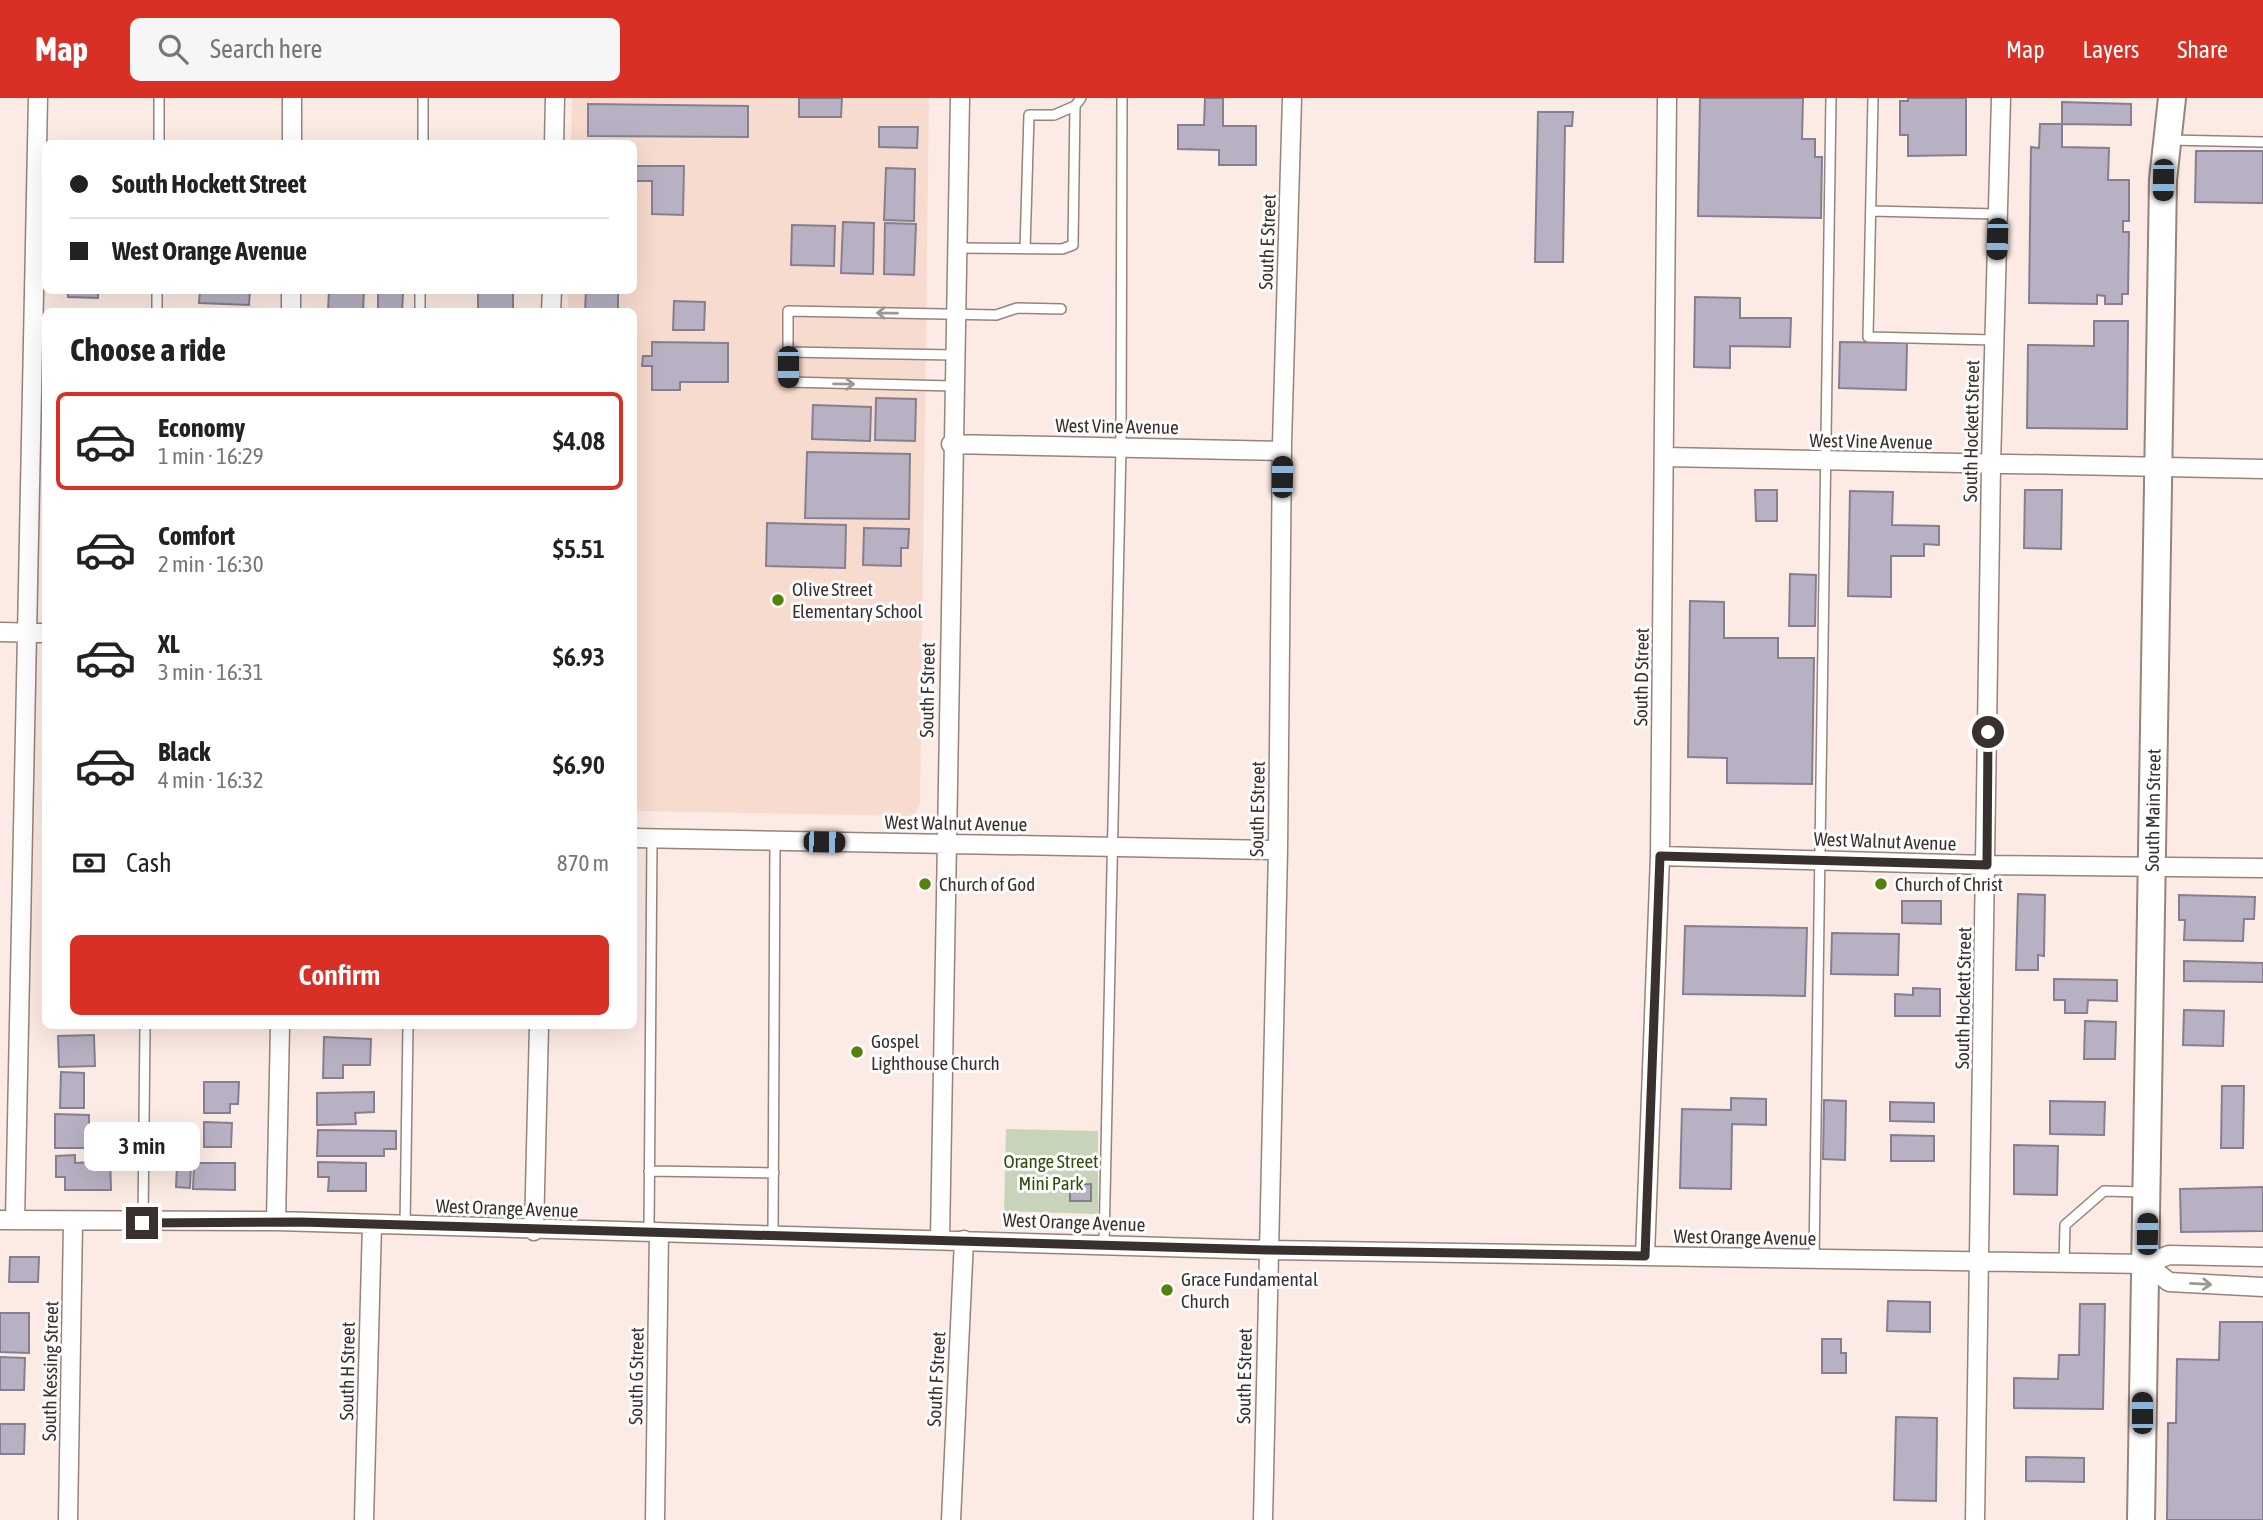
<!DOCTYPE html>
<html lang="en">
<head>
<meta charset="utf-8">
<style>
	:root { --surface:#fff; --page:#f6f6f6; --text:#222; --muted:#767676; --line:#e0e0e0; --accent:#d93025 }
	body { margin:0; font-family:"Asap Condensed",sans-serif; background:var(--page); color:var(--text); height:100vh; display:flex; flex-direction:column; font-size:26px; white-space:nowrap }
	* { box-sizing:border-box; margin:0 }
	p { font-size:23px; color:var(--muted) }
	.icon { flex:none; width:38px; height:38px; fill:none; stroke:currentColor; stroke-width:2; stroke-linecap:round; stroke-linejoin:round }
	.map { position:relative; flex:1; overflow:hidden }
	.side { position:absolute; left:42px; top:210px; width:595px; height:721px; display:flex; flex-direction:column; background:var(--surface); border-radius:10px; box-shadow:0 7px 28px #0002 }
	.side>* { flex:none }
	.guide { position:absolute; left:42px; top:42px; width:595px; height:154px; border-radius:10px; box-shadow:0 7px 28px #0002; display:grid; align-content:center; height:154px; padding:0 28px; background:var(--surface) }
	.end { position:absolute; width:32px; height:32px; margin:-16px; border:9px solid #39312e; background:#fff; box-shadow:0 0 0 4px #fff }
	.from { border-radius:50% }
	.bubble { position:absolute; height:49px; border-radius:10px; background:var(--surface); box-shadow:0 7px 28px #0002; font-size:23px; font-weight:600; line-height:49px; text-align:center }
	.car { position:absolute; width:21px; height:42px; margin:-21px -10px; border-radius:9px; box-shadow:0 0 5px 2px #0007; background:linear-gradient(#222 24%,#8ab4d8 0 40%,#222 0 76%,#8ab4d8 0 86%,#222 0) }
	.guide b { display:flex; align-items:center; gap:24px; height:66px; font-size:26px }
	.guide b+b { border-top:2px solid var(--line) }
	.guide i { width:18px; height:18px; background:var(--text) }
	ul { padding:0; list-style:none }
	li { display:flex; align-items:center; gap:21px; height:98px; margin:0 14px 10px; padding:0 14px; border:4px solid transparent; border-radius:10px }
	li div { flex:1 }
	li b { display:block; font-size:26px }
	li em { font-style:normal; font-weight:600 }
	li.active { border-color:var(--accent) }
	li>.icon { width:63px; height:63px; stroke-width:1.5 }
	h2 { padding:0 28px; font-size:32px; line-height:84px }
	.pay { display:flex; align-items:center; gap:18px; height:77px; padding:0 28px; font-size:26px }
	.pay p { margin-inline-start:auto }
	.button { display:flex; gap:14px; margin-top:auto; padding:14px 28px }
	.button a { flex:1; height:80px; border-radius:10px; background:var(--accent); color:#fff; font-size:28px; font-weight:600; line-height:80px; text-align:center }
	header { display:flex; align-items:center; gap:42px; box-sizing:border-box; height:98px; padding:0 35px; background:var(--accent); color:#fff }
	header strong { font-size:33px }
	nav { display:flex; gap:38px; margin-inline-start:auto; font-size:24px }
	.search { width:490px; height:63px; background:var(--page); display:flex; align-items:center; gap:18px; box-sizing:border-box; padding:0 24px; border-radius:10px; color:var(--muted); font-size:26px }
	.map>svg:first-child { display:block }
	.built { fill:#f8dbcf }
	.green { fill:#c7d4b9 }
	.building { fill:#b7b1c3; stroke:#857f90; stroke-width:2 }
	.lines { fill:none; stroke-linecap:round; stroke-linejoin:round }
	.service-casing { stroke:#96837b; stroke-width:12 }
	.minor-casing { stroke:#96837b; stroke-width:21 }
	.secondary-casing { stroke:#96837b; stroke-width:30 }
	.service { stroke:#fff; stroke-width:9 }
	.minor { stroke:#fff; stroke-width:18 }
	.secondary { stroke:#fff; stroke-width:26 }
	.oneway { stroke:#9c9896 }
	.route { stroke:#39312e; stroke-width:9 }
	.poi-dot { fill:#55810c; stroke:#fcfcfc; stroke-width:2.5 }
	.labels { text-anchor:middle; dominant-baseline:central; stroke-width:6; stroke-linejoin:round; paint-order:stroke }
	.street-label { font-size:19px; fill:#39312e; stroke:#fcfcfc }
	.poi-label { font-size:19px; fill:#39312e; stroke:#fcfcfc; text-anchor:start }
	.park-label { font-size:19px; fill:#334c0b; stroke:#fcfcfc }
</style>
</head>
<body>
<header>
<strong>Map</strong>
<div class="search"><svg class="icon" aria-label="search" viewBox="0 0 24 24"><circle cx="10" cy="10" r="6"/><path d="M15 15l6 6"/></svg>Search here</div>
<nav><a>Map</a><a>Layers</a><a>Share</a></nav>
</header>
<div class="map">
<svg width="2263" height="1422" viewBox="0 0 2263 1422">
	<rect width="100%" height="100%" fill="#fcebe4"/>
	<path class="built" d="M572,0H929L920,705L916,715L908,718L634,713V214H568V193L634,192V46L571,45Z"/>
	<path class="green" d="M1006,1031L1098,1033V1116L1004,1113Z"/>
	<path class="building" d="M799,0H842L841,19H799Z
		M1205,0H1223V28H1256V67H1219V52L1178,51V27H1204Z
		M1700,0H1803L1802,41H1815V59H1822L1821,120L1698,118Z
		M1908,0H1966V57L1908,58V37H1900V3H1908Z
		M2062,4L2131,6V27L2062,26Z
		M588,6L748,8V39L588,38Z
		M1538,14H1573L1572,28H1565L1563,164H1535Z
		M2040,26H2062V49L2109,50L2108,82H2129V123H2123V134H2129L2128,196H2122V206H2105V198L2097,197V206L2029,205L2031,49L2039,50Z
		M879,29H918L917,50L879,49Z
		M2196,53H2263V105L2195,104Z
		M634,68H684L683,117L652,116V83H634Z
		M886,70L915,71L914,123L884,122Z
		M843,124L874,125L873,176L841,175Z
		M885,125L916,126L914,177L884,176Z
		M792,127L835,128L834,168L791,167Z
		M68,192H98V200L68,199Z
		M200,192H250L249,207L199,205Z
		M329,192H364L363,214H328Z
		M478,192H513V214H478Z
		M586,192H618V214H585Z
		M378,195H403L402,214H378Z
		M1695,199L1740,200V220H1791L1790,249L1730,248V270L1694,269Z
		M674,203L705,204L704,232H673Z
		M2094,223H2128L2127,331L2027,330L2028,247L2094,248Z
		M652,244L728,245V284H680V292H652V268H642L643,258H652Z
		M1840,244L1907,245L1906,292L1839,290Z
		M876,300L916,301L915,343L875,342Z
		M813,307L871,309L870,343L812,341Z
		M807,354L910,356L909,421L805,420Z
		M1755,392H1777V423H1756Z
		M2025,392H2062L2061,451L2024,450Z
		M1850,393L1893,394L1892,427L1939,428V447L1924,446V458H1891V499L1848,498Z
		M767,425L846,427L845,470L766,468Z
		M864,430L909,431L908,450H901V468L863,467Z
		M1790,476L1816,477L1815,528H1789Z
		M1690,503L1724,504V540H1778V560H1814L1812,686L1727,685V660L1688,659Z
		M2018,796L2045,797L2044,858L2038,857V872H2016Z
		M2179,797L2255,799L2254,821H2244L2243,843L2184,842L2185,822H2179Z
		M1902,803H1941V826L1902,825Z
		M1685,828L1807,830L1805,898L1683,896Z
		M1832,835L1899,836L1898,877L1831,876Z
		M2184,863L2263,865V884L2184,883Z
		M2054,881L2117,882V903L2088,902L2087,915H2065V902H2054Z
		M1913,890L1940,891V918H1895V896L1913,897Z
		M2184,912L2224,913L2223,948L2183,947Z
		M2085,923L2116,924L2115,961H2084Z
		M94,937L95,968L59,969L58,938Z
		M324,939L371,941L370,967H343V980H323Z
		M61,974L84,975V1010H60Z
		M204,984H239L238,1006H230V1015H204Z
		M2222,988H2244L2243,1050H2221Z
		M374,994V1014L355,1015L356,1026L317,1027V995Z
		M1731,1000L1766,1001V1027L1732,1026L1731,1091L1680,1090L1682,1011L1731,1012Z
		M1824,1002L1846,1003L1845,1062L1823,1061Z
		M2050,1003L2105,1004L2104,1037L2050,1036Z
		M1890,1004L1934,1005V1024L1890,1023Z
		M55,1016L89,1017V1050H55Z
		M204,1024L232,1025L231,1049H204Z
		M318,1032L396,1033V1051H384V1058H317Z
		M1891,1037L1934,1038V1063H1891Z
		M2014,1047L2058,1048L2057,1097L2014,1096Z
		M75,1057V1065L92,1064V1058L110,1057L111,1092H65V1079H56V1058Z
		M318,1064L366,1065V1093H328L329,1079H318Z
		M194,1065H235V1092L193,1091Z
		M177,1066H191L190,1090L176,1089Z
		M1091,1086V1103H1070V1087Z
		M2263,1089V1133L2181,1134L2180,1091Z
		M10,1159H39L38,1184H9Z
		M1888,1203L1930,1204V1234L1887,1233Z
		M2080,1206H2105L2103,1311L2014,1310V1280L2058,1281L2059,1257H2079Z
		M0,1215H29V1255L0,1254Z
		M2220,1224H2263V1422H2167L2168,1325H2176L2177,1261L2219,1262Z
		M1822,1241H1841V1255H1846V1275H1822Z
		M0,1259L25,1260L24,1292H0Z
		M1896,1319L1937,1320L1936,1403L1894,1402Z
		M0,1326H25L24,1356H0Z
		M2026,1359L2084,1360V1384L2026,1383Z"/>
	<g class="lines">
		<g class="service-casing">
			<path id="service" d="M1873,0L1868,239L1994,242
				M2169,42L2263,44
				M159,46V0
				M423,46V0
				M1871,113L1997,116
				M956,150L1062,151L1073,147L1075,8L1081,0
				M1025,151L1029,17H1054L1075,8
				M157,214V192
				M420,214V192
				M788,254L954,257
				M953,288L788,284V213L996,217L1017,210L1061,211
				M649,1073L774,1075
				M143,1125L145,928
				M405,1127L408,928
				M649,1133L652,741
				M773,1136L775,743
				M1104,1146L1121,349L1122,0
				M1814,1161L1831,0
				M2064,1165L2065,1127L2104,1093L2142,1094"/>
		</g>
		<g class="minor-casing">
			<path id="minor" d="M292,46V0
				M554,46L555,0
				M291,214V192
				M551,214L552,192
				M951,346L1282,353
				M1665,359L2263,371
				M0,534L46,535
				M634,740L1278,752
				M1660,758L1987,767L2263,770
				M0,1122L276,1123L1268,1152L2146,1166L2169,1157L2263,1159
				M15,1122L38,0
				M276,1123L280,928
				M534,1133L539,928
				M940,1142L960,0
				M1645,1158L1660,758L1667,0
				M2146,1166L2169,1184L2263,1189
				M68,1422L73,1125
				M364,1422L372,1126
				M655,1422L659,1134
				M951,1422L964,1142
				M1263,1422L1278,752L1282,346L1292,0
				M1975,1422L1991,367L2001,0"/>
		</g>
		<g class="secondary-casing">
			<g id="secondary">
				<path id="s1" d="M2141,1422L2163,82L2172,0"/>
			</g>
		</g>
		<use href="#service" class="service"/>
		<use href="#minor" class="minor"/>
		<use href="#secondary" class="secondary"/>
	</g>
	<defs><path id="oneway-shaft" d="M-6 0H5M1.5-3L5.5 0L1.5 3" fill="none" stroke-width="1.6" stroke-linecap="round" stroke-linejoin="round" transform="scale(1.75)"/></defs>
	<g class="oneway">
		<use href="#oneway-shaft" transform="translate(887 215) rotate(-179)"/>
		<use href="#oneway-shaft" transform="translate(844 286) rotate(1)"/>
		<use href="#oneway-shaft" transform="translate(2201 1186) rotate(3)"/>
	</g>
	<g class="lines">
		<path class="route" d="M142,1125L300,1124L1268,1152L1645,1158L1660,758L1987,767L1988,634"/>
	</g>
	<g class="poi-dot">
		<circle cx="778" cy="502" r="7"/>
		<circle cx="925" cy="786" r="7"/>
		<circle cx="1881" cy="786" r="7"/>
		<circle cx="857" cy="954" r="7"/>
		<circle cx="1167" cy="1192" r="7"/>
	</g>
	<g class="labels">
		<g class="street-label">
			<text transform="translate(1267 144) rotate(-88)">South E Street</text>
			<text transform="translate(1117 328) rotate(1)">West Vine Avenue</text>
			<text transform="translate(1971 333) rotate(-89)">South Hockett Street</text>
			<text transform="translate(1871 343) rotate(1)">West Vine Avenue</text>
			<text transform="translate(1641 579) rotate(-89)">South D Street</text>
			<text transform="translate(927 592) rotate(-89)">South F Street</text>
			<text transform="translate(1257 711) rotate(-89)">South E Street</text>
			<text stroke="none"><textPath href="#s1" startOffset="710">South Main Street</textPath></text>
			<text transform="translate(956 725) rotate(1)">West Walnut Avenue</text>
			<text transform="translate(1885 743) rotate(2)">West Walnut Avenue</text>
			<text transform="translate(1963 900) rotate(-89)">South Hockett Street</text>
			<text transform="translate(507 1110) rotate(2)">West Orange Avenue</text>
			<text transform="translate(1074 1124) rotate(2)">West Orange Avenue</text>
			<text transform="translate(1745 1139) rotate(1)">West Orange Avenue</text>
			<text transform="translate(50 1273) rotate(-89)">South Kessing Street</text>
			<text transform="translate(347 1273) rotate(-89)">South H Street</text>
			<text transform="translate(636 1278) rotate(-89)">South G Street</text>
			<text transform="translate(1244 1278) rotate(-89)">South E Street</text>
			<text transform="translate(936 1281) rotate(-87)">South F Street</text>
		</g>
		<g class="poi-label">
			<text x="792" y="491">Olive Street<tspan x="792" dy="22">Elementary School</tspan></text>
			<text x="939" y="786">Church of God</text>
			<text x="1895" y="786">Church of Christ</text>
			<text x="871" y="943">Gospel<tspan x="871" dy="22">Lighthouse Church</tspan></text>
			<text x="1181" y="1181">Grace Fundamental<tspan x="1181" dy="22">Church</tspan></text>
		</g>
		<g class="park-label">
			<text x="1051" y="1063">Orange Street<tspan x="1051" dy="22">Mini Park</tspan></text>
		</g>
	</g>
</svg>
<i class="end from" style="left:1988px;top:634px"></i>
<i class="end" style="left:142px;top:1125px"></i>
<div class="bubble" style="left:84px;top:1024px;width:116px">3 min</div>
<i class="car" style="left:2163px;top:82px;rotate:181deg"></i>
<i class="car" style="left:1997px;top:141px;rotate:182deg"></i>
<i class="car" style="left:788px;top:269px;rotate:180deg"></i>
<i class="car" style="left:1282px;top:379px;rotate:1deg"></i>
<i class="car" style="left:824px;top:744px;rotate:91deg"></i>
<i class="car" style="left:2147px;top:1136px;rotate:1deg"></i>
<i class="car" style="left:2142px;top:1315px;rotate:0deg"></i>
<div class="guide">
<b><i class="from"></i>South Hockett Street</b>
<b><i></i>West Orange Avenue</b>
</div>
<section class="side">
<h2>Choose a ride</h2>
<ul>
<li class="active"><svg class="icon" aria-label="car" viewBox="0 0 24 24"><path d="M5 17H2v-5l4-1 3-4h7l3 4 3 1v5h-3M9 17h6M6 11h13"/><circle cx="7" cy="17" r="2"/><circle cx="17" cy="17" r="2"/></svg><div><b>Economy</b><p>1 min · 16:29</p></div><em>$4.08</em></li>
<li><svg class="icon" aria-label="car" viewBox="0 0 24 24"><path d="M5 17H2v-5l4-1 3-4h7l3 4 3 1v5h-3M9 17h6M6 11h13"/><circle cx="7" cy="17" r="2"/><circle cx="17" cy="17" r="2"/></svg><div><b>Comfort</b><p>2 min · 16:30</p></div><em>$5.51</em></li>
<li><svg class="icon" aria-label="car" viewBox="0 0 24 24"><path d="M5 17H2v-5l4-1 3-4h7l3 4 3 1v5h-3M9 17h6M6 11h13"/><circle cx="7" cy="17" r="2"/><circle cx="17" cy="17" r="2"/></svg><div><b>XL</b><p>3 min · 16:31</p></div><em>$6.93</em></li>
<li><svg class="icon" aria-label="car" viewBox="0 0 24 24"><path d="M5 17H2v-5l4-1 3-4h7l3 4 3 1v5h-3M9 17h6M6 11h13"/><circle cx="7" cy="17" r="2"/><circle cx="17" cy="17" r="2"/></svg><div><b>Black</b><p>4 min · 16:32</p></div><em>$6.90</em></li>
</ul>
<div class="pay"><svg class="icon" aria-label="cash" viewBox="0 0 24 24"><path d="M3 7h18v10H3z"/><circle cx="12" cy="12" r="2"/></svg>Cash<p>870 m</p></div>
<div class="button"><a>Confirm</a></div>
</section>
</div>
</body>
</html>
